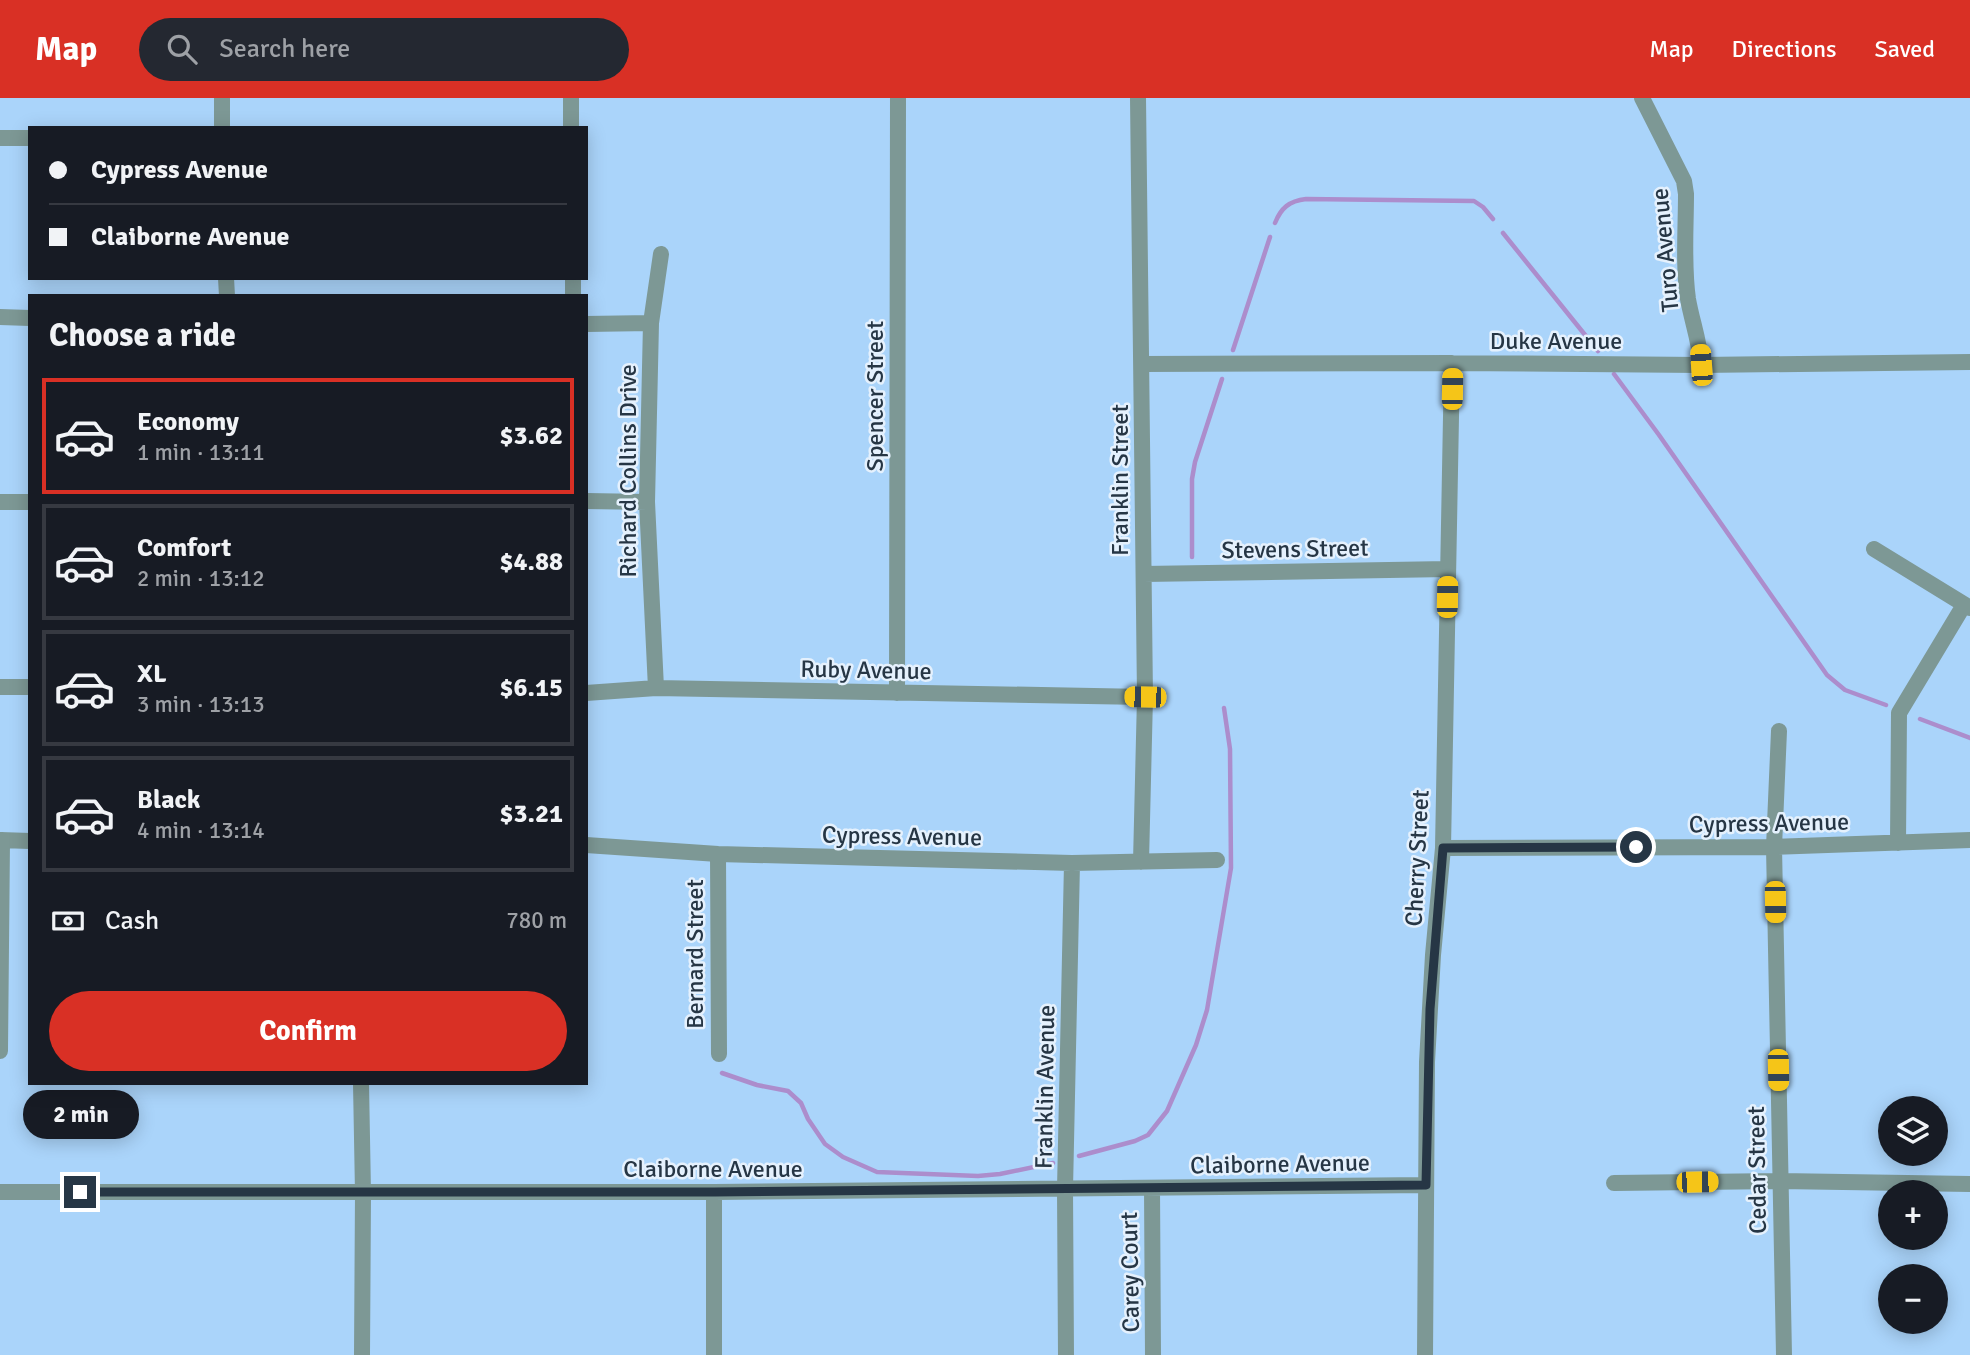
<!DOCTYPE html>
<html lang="en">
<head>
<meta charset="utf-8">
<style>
	:root { --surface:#171b24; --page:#242831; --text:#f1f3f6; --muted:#9ea1a6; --line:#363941; --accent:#d93025 }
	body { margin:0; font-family:Signika,sans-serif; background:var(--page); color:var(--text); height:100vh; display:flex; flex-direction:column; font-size:26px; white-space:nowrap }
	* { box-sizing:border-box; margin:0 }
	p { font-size:23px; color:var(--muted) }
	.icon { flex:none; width:38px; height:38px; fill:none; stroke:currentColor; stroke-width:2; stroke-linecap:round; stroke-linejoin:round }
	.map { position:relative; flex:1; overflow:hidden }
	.sheet { position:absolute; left:28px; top:196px; width:560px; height:791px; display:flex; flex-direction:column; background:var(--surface); border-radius:0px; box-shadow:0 4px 18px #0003 }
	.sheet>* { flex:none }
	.guide { position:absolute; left:28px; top:28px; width:560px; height:154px; border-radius:0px; box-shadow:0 4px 18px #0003; display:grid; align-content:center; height:154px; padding:0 21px; background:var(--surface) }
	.fabs { position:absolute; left:1878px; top:998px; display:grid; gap:14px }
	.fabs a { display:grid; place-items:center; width:70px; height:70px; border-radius:50%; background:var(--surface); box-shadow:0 4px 18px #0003; font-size:35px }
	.end { position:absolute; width:32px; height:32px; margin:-16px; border:9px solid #263645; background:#fff; box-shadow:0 0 0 4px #fff }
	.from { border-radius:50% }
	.bubble { position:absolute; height:49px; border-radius:24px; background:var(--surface); box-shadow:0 4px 18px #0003; font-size:23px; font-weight:800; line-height:49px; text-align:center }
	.car { position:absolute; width:21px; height:42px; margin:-21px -10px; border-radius:9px; box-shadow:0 0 5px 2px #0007; background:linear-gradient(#f5c518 24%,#345 0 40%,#f5c518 0 76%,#345 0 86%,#f5c518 0) }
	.guide b { display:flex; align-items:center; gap:24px; height:66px; font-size:26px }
	.guide b+b { border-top:2px solid var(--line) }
	.guide i { width:18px; height:18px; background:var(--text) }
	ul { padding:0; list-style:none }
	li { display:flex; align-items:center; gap:21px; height:116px; margin:0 14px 10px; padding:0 7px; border:4px solid var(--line); border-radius:0px }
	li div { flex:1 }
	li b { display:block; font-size:26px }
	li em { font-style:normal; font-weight:800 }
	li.on { border-color:var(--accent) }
	li>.icon { width:63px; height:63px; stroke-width:1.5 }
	h2 { padding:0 21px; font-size:32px; line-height:84px }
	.pay { display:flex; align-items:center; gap:18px; height:77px; padding:0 21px; font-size:26px }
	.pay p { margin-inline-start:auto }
	.action { display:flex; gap:14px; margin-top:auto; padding:14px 21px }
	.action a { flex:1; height:80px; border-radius:42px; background:var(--accent); color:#fff; font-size:28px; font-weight:800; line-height:80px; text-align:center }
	header { display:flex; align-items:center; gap:42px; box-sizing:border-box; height:98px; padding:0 35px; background:var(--accent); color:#fff }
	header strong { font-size:33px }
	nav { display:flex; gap:38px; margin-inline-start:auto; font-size:24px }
	.search { width:490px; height:63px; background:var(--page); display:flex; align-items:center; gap:18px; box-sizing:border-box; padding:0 24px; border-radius:38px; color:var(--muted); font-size:26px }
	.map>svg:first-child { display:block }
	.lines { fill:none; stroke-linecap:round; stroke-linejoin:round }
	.stream { stroke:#ac8dcc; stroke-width:4.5 }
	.minor { stroke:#7d9895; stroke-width:16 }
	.route { stroke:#263645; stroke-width:9 }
	.labels { text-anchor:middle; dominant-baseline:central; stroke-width:5; stroke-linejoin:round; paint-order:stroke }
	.street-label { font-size:24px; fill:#263645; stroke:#e5f1fd }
</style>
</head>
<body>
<header>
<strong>Map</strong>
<div class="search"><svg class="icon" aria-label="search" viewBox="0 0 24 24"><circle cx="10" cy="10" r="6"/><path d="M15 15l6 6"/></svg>Search here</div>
<nav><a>Map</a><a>Directions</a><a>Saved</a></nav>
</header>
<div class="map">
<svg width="1970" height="1257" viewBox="0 0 1970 1257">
	<rect width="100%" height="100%" fill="#aad4fa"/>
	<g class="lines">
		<path class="stream" d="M1275,125C1281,110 1289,103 1306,101L1474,103L1483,109L1493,121
			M1503,135L1598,253
			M1233,252L1270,139
			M1614,276L1659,337L1827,577L1845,592L1886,607
			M1192,459V381L1195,364L1222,281
			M1920,621L1970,640
			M722,975L757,987L788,993L801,1005L808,1021L825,1046L843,1059L877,1074L978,1078L1000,1076L1053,1065
			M1079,1058L1135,1043L1148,1037L1167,1013L1196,947L1207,912L1231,770L1230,651L1224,610"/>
		<path class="minor" d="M222,0V30
			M1138,0L1145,599L1141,764
			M1642,0L1684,83L1686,96C1686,131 1683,167 1688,201C1692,224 1700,244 1701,267
			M571,30V0
			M0,40H30
			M226,180L227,198
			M573,180V198
			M0,219L30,220
			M586,226L651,225
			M1142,266L1452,265L1701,267L1970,264
			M586,403L647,404
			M0,404H30
			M1874,451L1970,510
			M1144,476L1448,471
			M0,589H30
			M656,590L647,404L651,225L661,156
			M586,595L656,590L1145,599
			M897,595L898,0
			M1779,633L1774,749L1784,1257
			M0,742L30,743
			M1898,745L1899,615L1964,507
			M586,747L718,756L1072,765L1217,762
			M1443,750L1774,749L1970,742
			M718,756L719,956
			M0,953L2,742
			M361,985L363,1095L362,1257
			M1614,1085L1780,1083L1970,1086
			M1152,1090L1153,1257
			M0,1094H714L1426,1087
			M714,1094V1257
			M1066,1257L1065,1091L1072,765
			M1425,1257L1427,964L1433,857L1443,750L1452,265"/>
	</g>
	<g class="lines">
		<path class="route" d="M80,1094H714L1426,1087L1430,911L1443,750L1636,749"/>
	</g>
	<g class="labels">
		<g class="street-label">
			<text transform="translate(1665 152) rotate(-95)">Turo Avenue</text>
			<text x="1556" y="243">Duke Avenue</text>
			<text transform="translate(875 298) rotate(-90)">Spencer Street</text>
			<text transform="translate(628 373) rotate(-90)">Richard Collins Drive</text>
			<text transform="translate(1120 382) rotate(-90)">Franklin Street</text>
			<text transform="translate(1295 451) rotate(-1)">Stevens Street</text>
			<text transform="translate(866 572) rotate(1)">Ruby Avenue</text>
			<text transform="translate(1769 725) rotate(-1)">Cypress Avenue</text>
			<text transform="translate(902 738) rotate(1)">Cypress Avenue</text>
			<text transform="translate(1417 760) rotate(-87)">Cherry Street</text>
			<text transform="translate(695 856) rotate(-90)">Bernard Street</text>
			<text transform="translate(1045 989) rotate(-89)">Franklin Avenue</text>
			<text transform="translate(1280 1066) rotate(-1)">Claiborne Avenue</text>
			<text x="713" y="1071">Claiborne Avenue</text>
			<text transform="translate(1757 1072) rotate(-91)">Cedar Street</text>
			<text transform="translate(1130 1174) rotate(-91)">Carey Court</text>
		</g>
	</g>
</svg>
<div class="fabs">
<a><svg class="icon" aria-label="layers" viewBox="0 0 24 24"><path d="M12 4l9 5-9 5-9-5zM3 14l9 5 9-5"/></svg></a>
<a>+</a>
<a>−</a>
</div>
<i class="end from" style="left:1636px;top:749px"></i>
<i class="end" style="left:80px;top:1094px"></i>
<div class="bubble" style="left:23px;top:992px;width:116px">2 min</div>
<i class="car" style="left:1701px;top:267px;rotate:356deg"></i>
<i class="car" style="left:1452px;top:291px;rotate:1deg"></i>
<i class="car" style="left:1447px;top:499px;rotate:1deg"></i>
<i class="car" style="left:1145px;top:599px;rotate:271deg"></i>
<i class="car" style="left:1775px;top:804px;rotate:179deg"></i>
<i class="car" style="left:1778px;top:972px;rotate:179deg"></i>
<i class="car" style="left:1697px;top:1084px;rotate:89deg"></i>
<div class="guide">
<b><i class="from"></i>Cypress Avenue</b>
<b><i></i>Claiborne Avenue</b>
</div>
<section class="sheet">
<h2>Choose a ride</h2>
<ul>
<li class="on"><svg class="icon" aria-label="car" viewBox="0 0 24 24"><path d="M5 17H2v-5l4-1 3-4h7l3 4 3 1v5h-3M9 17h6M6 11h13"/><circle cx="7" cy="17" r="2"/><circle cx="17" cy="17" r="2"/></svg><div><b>Economy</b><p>1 min · 13:11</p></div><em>$3.62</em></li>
<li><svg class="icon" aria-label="car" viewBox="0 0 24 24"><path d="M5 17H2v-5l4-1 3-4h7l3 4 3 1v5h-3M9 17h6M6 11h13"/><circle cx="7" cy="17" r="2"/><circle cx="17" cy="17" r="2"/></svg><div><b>Comfort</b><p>2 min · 13:12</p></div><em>$4.88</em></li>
<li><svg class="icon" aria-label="car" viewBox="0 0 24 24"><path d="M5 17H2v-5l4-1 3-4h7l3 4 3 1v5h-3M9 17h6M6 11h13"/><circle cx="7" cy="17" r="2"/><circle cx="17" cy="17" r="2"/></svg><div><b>XL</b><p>3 min · 13:13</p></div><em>$6.15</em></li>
<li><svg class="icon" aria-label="car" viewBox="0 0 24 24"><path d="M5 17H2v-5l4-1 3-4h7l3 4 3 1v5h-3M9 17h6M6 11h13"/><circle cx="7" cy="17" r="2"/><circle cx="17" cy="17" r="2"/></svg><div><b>Black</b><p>4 min · 13:14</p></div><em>$3.21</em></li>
</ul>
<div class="pay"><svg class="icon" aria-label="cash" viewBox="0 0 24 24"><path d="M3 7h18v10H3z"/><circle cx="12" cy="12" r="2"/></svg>Cash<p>780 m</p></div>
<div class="action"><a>Confirm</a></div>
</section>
</div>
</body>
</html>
